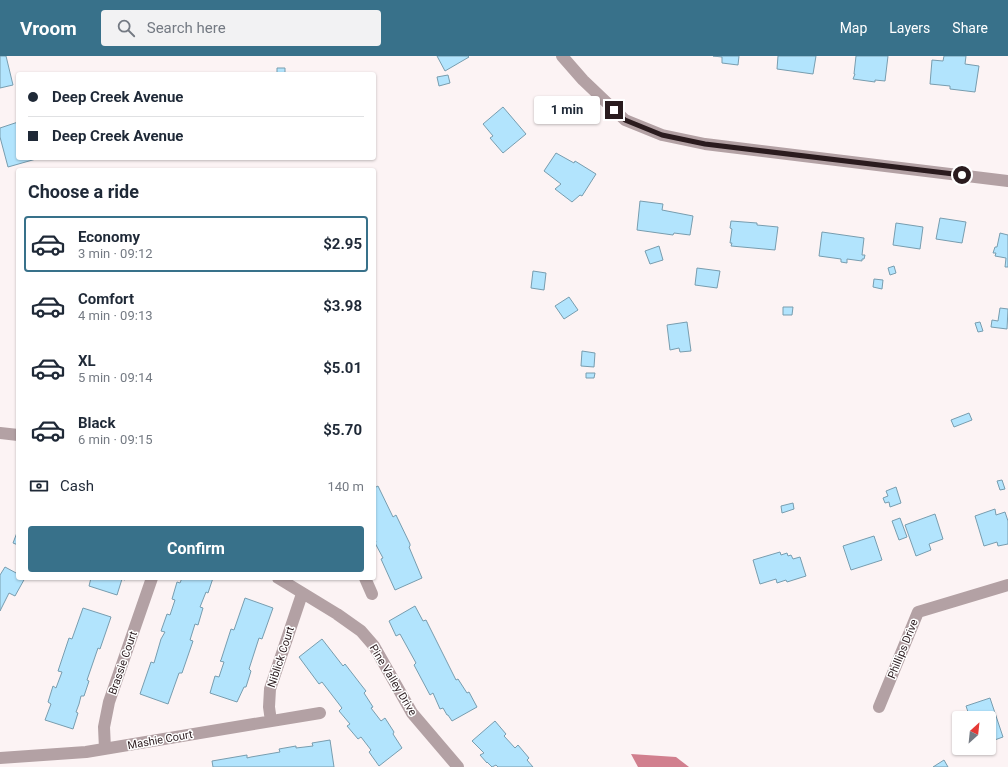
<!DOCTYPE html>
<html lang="en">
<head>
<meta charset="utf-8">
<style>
	:root { --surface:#fff; --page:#f2f2f3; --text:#1f2937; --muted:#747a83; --line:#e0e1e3; --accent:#38718a }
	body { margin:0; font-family:Roboto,sans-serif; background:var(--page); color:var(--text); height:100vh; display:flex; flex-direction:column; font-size:15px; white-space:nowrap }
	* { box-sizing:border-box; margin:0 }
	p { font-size:13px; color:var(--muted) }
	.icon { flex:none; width:22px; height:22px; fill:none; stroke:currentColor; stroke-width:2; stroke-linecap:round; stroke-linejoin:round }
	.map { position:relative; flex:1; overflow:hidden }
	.side { position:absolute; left:16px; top:112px; width:360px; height:412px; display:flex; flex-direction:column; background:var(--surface); border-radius:4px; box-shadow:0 1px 3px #0004 }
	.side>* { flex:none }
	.hud { position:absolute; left:16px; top:16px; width:360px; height:88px; border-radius:4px; box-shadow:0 1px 3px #0004; display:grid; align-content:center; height:88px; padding:0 12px; background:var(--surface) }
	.needle { width:26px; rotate:27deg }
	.controls { position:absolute; left:952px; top:655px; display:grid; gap:8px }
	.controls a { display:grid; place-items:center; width:44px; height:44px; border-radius:4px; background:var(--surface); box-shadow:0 1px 3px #0004; font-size:20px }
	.end { position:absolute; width:18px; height:18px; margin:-9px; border:5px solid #2a1b1e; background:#fff; box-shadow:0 0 0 2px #fff }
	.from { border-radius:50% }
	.bubble { position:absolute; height:28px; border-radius:4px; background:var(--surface); box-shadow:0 1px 3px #0004; font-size:13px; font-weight:700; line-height:28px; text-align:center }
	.hud b { display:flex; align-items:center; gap:14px; height:38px; font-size:15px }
	.hud b+b { border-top:1px solid var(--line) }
	.hud i { width:10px; height:10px; background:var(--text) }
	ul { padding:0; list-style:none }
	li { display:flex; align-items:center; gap:12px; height:56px; margin:0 8px 6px; padding:0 4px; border:2px solid transparent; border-radius:4px }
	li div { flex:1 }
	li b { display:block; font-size:15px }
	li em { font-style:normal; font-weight:700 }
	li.current { border-color:var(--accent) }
	li>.icon { width:36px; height:36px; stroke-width:1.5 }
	h2 { padding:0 12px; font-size:18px; line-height:48px }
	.pay { display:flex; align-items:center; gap:10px; height:44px; padding:0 12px; font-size:15px }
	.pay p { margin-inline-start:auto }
	.primary-button { display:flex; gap:8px; margin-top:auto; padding:8px 12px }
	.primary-button a { flex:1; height:46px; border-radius:4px; background:var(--accent); color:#fff; font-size:16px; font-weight:700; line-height:46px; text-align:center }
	header { display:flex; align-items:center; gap:24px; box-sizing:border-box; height:56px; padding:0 20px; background:var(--accent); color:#fff }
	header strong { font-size:19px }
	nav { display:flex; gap:22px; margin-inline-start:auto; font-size:14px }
	.search { width:280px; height:36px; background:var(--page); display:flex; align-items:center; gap:10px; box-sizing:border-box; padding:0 14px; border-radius:4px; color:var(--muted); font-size:15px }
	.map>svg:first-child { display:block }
	.water { fill:#d17f8e }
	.building { fill:#b2e4fd; stroke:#789daf }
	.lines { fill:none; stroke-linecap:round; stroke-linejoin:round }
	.street { stroke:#b3a1a4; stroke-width:12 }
	.route { stroke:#2a1b1e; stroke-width:5 }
	.labels { text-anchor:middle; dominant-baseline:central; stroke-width:3; stroke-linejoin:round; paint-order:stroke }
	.street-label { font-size:11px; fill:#2a1b1e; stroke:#fff }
</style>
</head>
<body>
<header>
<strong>Vroom</strong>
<div class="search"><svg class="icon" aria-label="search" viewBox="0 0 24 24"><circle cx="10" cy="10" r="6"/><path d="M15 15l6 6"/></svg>Search here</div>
<nav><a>Map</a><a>Layers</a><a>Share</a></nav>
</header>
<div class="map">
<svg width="1008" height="711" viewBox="0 0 1008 711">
	<rect width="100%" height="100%" fill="#fcf3f4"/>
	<path class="water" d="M631,698L676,701L689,711H638Z"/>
	<path class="building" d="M0,0H6L13,29L0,32Z
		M437,0H468L469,1L445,15Z
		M713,0H739L738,9L722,7V1Z
		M778,0H816L813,18L777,13Z
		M856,0H888L885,25L875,24V26L853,23L855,18H854Z
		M944,0H966L965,8L979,10L975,36L950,33V30L930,28L932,4L943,5Z
		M277,12H285V18H277Z
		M448,19L450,27L439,30L437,21Z
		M503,51L526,78L503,97L490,82L493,80L483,68Z
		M18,66V102H36V103L8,111L0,81V72Z
		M556,97L574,107L575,105L596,118L582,140L580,139L572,146L555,133L561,128L544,115Z
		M640,145L663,148L662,154L693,160L690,179L674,177L673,179L637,174Z
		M940,162L966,166L962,187L936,183Z
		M731,165L757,167V169L778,171L775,194L731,190L732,187H730L732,173L730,172Z
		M896,167L923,171L920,193L893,189Z
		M822,176L864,182L862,199H865L864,203H862V205L847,203V207L841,206V203L819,200Z
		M1000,177L1008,179V211H1005L1006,202L995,200L996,197H993L995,191H997Z
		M659,190L663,204L650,208L645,195Z
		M894,210L896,217L890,219L888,212Z
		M697,212L720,215L717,232L695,229Z
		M533,215L546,217L544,234L531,232Z
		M874,223L883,224L882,233L873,231Z
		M569,241L578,254L564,263L555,250Z
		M783,251H793L792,259H783Z
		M1000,252L1008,253L1007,273L991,271L992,264L998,265Z
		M687,266L691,295L680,296L679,292L670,294L667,269Z
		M980,266L983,275L978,276L975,267Z
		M582,295L595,297L594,311L581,310Z
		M586,317H595L594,322H586Z
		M969,357L972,364L954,371L951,364Z
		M1002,424L1005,433L1000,434L997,425Z
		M378,430L393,461L396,459L410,488V490L409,491L422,522L395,534L381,503L383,502L375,487L376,486L374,482V432Z
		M896,431L901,447L890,451L889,446L885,447L883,442L888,440L886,435Z
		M793,447L794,453L782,457L781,450Z
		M995,453L996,459L1005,456L1008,465V488L998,490L997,486L984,490L975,460Z
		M935,458L943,483L929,488L931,494L916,500L905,469Z
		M900,462L907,481L899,484L892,465Z
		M18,474V489L13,487Z
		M874,480L882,504L851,514L843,490Z
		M780,496L781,499L787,497L788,500L791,499L793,503L800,501L806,520L787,526L786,524L777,527L776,523L760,528L753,504Z
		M5,511L18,518V522H25L15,540L9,537L0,555V519Z
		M91,522H125V524L122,523L117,539L89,530Z
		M182,522H213L208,537L206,536L200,551L203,552L198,569L195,568L190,584L193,585L182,617H179L168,648L140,638L151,606L154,607L161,583L165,576L161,575L167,558L170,559L175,544L172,543L177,526L180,527Z
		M245,542L273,552L262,583L259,582L249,613L251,615L246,631H244L237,646L210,637L215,620L219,621L224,606L220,605L221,604L231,573L234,574Z
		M415,550L423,565L426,564L456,624L458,623L467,637L469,636L477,651L452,665L448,659H447L443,652L440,653L433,637L430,639L414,609L416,607L400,578L396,580L389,565Z
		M83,552L111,561L100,593L98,592L87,624L89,625L84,640H81L79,648L76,656L78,657L73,673L45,664L51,648L48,646L53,630L56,632L62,616L58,615L69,582L72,583Z
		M322,583L343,610L345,608L362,630L366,635L364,637L373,651L371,652L381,665L385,662L394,676L393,678L402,692L379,710L369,696L371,694L361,681L358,683L347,670L350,668L339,655L342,652L322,626L319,628L299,601Z
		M990,642L1003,681L989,686V662H970L966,650Z
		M495,665L506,678L504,680L515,692L518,689L529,702L527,704L533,711H498L496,709L492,711L487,706V707L480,699L484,697L472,685Z
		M330,684L334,711H213L212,705L247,699V702L251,701L280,696L279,693L296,690V692L313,690L312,687Z
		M944,704L948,711H933Z"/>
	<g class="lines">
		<path class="street" d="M562,0L583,24L625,64L662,79L705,88L1008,125
			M0,377L18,379
			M278,522L337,558L361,575L374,590L412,657L458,711
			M365,522L372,538
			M879,651L918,556L1008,529
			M271,665L269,651L270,633L302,538
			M105,693L104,671L109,646L152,522
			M0,702L86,696L320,657"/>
	</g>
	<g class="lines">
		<path class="route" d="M614,54L625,64L662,79L705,88L962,119"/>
	</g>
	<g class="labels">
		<g class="street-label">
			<text transform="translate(903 593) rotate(-68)">Phillips Drive</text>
			<text transform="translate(281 601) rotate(-72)">Niblick Court</text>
			<text transform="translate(123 607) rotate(-71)">Brassie Court</text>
			<text transform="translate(393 624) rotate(59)">Pine Valley Drive</text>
			<text transform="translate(160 684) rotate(-10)">Mashie Court</text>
		</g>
	</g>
</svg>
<div class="controls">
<a><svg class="needle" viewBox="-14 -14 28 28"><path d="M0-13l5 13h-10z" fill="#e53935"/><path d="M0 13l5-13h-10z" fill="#747a83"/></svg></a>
</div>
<i class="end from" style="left:962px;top:119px"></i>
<i class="end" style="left:614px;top:54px"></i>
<div class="bubble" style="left:534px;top:40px;width:66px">1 min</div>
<div class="hud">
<b><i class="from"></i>Deep Creek Avenue</b>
<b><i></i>Deep Creek Avenue</b>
</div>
<section class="side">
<h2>Choose a ride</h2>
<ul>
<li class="current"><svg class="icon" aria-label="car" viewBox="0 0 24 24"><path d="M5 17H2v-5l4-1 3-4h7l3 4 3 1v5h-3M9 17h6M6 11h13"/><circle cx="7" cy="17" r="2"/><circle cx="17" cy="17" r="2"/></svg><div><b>Economy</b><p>3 min · 09:12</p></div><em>$2.95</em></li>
<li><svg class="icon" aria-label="car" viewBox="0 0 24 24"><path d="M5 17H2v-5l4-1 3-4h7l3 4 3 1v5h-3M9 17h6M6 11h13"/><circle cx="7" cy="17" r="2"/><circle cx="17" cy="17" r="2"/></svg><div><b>Comfort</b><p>4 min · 09:13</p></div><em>$3.98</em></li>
<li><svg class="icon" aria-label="car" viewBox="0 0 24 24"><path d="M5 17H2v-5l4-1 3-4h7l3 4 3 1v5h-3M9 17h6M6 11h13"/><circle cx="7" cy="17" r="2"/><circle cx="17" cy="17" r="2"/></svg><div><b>XL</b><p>5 min · 09:14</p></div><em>$5.01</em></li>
<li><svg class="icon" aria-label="car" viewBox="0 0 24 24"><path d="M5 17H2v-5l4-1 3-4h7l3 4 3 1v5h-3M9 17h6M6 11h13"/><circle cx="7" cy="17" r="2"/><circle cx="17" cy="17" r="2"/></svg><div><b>Black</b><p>6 min · 09:15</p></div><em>$5.70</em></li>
</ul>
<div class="pay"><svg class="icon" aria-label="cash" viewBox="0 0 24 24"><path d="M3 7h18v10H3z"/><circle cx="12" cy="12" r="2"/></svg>Cash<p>140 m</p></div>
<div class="primary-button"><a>Confirm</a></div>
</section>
</div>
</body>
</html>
